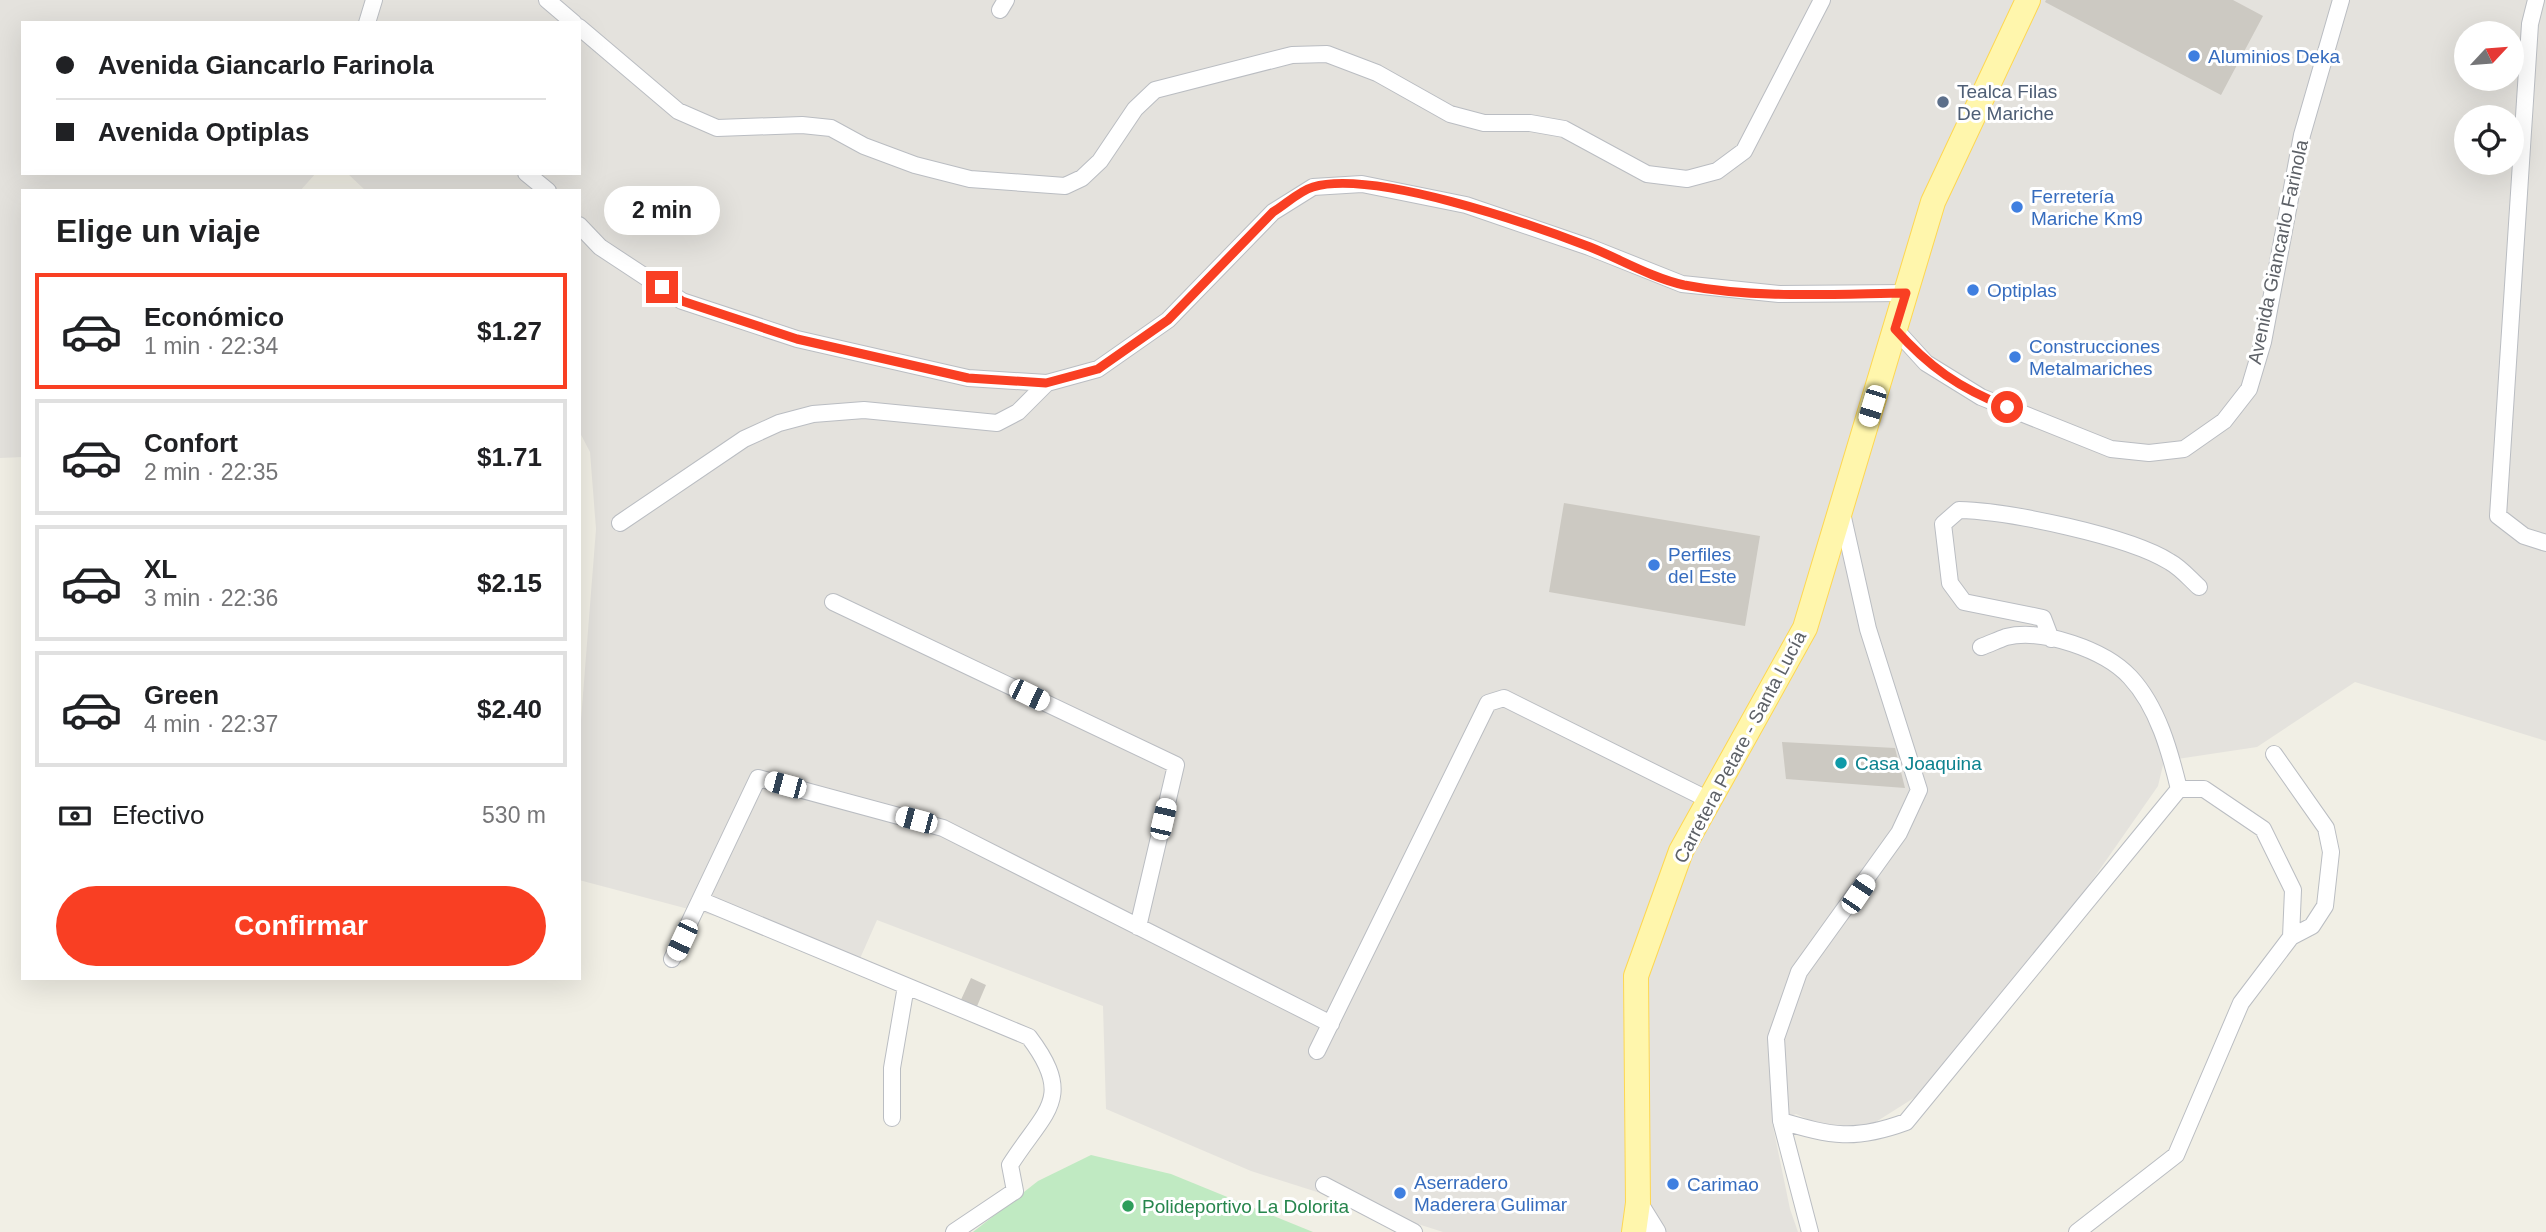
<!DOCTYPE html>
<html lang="es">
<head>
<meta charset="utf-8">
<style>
	:root { --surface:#fff; --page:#f6f6f6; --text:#202124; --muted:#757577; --line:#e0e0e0; --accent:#f93f23 }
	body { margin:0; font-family:Helvetica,sans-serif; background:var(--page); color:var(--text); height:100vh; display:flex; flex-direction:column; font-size:26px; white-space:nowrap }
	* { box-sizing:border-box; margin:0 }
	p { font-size:23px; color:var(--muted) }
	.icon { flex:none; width:38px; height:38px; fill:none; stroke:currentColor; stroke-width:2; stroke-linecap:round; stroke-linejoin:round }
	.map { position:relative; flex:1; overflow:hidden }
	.details { position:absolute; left:21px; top:189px; width:560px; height:791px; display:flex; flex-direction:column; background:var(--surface); border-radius:0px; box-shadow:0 7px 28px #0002 }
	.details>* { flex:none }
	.top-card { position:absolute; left:21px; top:21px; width:560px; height:154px; border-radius:0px; box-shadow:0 7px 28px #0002; display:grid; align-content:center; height:154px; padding:0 35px; background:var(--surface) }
	.needle { width:46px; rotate:64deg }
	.fabs { position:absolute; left:2454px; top:21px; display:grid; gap:14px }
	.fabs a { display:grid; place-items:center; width:70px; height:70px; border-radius:50%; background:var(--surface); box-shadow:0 7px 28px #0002; font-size:35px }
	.end { position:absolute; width:32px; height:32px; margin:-16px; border:9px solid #f93f23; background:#fff; box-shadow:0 0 0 4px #fff }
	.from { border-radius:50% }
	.bubble { position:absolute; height:49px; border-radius:24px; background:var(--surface); box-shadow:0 7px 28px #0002; font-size:23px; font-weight:600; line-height:49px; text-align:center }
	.car { position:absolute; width:21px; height:42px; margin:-21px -10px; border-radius:9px; box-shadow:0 0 5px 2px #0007; background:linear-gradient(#fff 24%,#345 0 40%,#fff 0 76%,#345 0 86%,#fff 0) }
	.top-card b { display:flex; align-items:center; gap:24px; height:66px; font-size:26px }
	.top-card b+b { border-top:2px solid var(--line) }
	.top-card i { width:18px; height:18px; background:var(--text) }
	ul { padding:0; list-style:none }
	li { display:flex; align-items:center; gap:21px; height:116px; margin:0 14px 10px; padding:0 21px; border:4px solid var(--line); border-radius:0px }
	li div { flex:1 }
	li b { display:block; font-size:26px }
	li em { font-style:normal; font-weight:600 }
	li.on { border-color:var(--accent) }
	li>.icon { width:63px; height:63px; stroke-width:1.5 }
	h2 { padding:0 35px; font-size:32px; line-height:84px }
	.pay { display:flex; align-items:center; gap:18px; height:77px; padding:0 35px; font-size:26px }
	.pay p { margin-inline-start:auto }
	.action { display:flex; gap:14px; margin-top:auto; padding:14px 35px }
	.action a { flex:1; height:80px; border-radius:42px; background:var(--accent); color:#fff; font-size:28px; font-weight:600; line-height:80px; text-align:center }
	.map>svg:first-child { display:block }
	.industrial { fill:#e4e2dd; fill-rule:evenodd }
	.pitch { fill:#c0eac2 }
	.building { fill:#ccc9c2 }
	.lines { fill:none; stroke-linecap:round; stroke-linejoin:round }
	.minor-casing { stroke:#babdc2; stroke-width:18 }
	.tertiary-casing { stroke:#babdc2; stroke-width:21 }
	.primary-casing { stroke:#fed751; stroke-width:26 }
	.minor { stroke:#fff; stroke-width:16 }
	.tertiary { stroke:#fff; stroke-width:19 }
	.primary { stroke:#fff6ac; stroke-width:24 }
	.route { stroke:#f93f23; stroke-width:9 }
	.shop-dot { fill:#3f7fe0; stroke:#fff; stroke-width:2.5 }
	.service-dot { fill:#5c6f8a; stroke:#fff; stroke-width:2.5 }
	.culture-dot { fill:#0f9aa8; stroke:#fff; stroke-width:2.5 }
	.leisure-dot { fill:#2e9e5b; stroke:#fff; stroke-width:2.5 }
	.labels { text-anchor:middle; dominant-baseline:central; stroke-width:6; stroke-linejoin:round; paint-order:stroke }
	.shop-label { font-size:19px; fill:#366cbe; stroke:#fff; text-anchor:start }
	.service-label { font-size:19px; fill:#4e5e75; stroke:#fff; text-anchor:start }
	.street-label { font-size:19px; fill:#5d6167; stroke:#fff }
	.culture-label { font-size:19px; fill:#0d838f; stroke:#fff; text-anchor:start }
	.leisure-label { font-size:19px; fill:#27864d; stroke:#fff; text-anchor:start }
</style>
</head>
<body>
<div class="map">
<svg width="2546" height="1232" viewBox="0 0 2546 1232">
	<rect width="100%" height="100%" fill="#f1efe5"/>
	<path class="industrial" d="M0,0H2546V741L2355,682L2257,747L2164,761L2158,786L2084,892L1917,1096L1871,1125L1835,1126L1814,1122L1796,1114L1772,1122L1790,1209L1798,1232H1443L1251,1171L1106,1109L1103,1006L877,920L858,963L726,919L579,880V745L596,529L590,452L579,431V191H366L347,173H579V23H23V173H316L300,191H23V457L0,458ZM2466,33H2511V79H2466ZM2466,117H2511V163H2466Z"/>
	<path class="pitch" d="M1091,1155L1171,1174L1313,1232H973L1038,1181Z"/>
	<path class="building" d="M2046,0H2233L2263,16L2221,95L2045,2Z
		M1564,503L1760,536L1745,626L1549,592Z
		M1782,742L1895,748L1905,788L1786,779Z
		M971,978L986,985L975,1011L959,1004Z"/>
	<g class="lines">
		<g class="minor-casing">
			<path id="minor" d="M547,0L574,23
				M2536,0L2530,24L2498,516L2524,536L2546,543
				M1000,10L1006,0
				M367,23L374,0
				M579,27L678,111L717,128L802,125L831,128L864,146L915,165L970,179L1065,186L1082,178L1100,161L1135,109L1155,90L1292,55L1327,54L1377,73L1450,114L1484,123H1530L1564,129L1647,174L1687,179L1717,171L1744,151L1822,0
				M526,173L548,191
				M579,225L600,247L682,301L797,339L968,378L1047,383L1098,369L1168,320L1273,212L1313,187L1362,184L1466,205L1589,247L1682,284L1779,294L1906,293
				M1895,329L1926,363L1981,397L2111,449L2149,453L2184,449L2224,421L2249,389L2263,342L2302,135L2341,0
				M1842,513L1868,629L1919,790L1899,833L1799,972L1776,1038L1781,1121C1832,1136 1854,1141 1906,1122L2179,789H2204L2263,829L2293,890L2291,937L2241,1003L2176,1155L2077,1232
				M620,523L744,439L779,423L813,414L864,410L997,423L1018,412L1047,383
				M833,602L1176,765L1138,927
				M2051,639L2043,618L1964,602L1950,583L1943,524L1959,510C2008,511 2129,536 2170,562C2181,568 2190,579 2199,587
				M1981,647C1989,644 1998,640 2006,637C2042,628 2105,650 2130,677C2158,707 2170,752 2179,789
				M2274,754L2326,828L2331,852L2325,906L2312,926L2291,937
				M700,900L1029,1037C1076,1099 1044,1111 1010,1165L1015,1191L954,1232
				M672,959L758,778L943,828L1331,1024
				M1317,1051L1488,703L1504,698L1709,800
				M892,1118V1068L906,986
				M1781,1121L1810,1232
				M1324,1185L1414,1232"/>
		</g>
		<g class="tertiary-casing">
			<path id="tertiary" d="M1638,1203L1656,1232"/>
		</g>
		<g class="primary-casing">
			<path id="primary" d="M1634,1232L1638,1203L1636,976L1681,851L1805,628L1933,202L2028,0"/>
		</g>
		<use href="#minor" class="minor"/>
		<use href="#tertiary" class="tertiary"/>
		<use href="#primary" class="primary"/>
	</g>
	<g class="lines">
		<path class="route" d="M662,287L682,301L797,339L968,378L1046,383L1098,369L1168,320L1273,212C1285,205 1299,191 1313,187C1373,169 1530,224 1590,247C1620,259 1652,278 1684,285C1756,299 1833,294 1906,293L1895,329C1929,367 1959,388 2007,407"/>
	</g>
	<g class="shop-dot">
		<circle cx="2194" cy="56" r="7"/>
		<circle cx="2017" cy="207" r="7"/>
		<circle cx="1973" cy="290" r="7"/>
		<circle cx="2015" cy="357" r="7"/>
		<circle cx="1654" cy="565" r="7"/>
		<circle cx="1673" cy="1184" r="7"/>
		<circle cx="1400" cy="1193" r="7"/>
	</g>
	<circle class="service-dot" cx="1943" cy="102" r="7"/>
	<circle class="culture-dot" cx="1841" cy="763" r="7"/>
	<circle class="leisure-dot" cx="1128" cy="1206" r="7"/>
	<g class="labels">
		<g class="shop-label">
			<text x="2208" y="56">Aluminios Deka</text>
			<text x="2031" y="196">Ferretería<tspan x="2031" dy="22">Mariche Km9</tspan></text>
			<text x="1987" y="290">Optiplas</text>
			<text x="2029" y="346">Construcciones<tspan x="2029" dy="22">Metalmariches</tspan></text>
			<text x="1668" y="554">Perfiles<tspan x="1668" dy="22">del Este</tspan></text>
			<text x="1414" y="1182">Aserradero<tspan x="1414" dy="22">Maderera Gulimar</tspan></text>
			<text x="1687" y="1184">Carimao</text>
		</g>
		<g class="service-label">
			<text x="1957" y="91">Tealca Filas<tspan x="1957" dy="22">De Mariche</tspan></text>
		</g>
		<g class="street-label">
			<text transform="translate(2278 252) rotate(-78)">Avenida Giancarlo Farinola</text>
			<text transform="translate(1740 747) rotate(-62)">Carretera Petare - Santa Lucía</text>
		</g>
		<g class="culture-label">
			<text x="1855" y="763">Casa Joaquina</text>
		</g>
		<g class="leisure-label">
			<text x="1142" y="1206">Polideportivo La Dolorita</text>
		</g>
	</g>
</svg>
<div class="fabs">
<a><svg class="needle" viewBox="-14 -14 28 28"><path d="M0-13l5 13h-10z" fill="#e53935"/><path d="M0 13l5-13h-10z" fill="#757577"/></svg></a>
<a><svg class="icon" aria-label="locate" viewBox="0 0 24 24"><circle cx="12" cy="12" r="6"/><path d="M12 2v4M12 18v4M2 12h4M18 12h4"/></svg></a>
</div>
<i class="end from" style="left:2007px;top:407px"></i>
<i class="end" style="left:662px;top:287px"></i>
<div class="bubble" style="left:604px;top:186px;width:116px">2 min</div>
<i class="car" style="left:1872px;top:406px;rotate:197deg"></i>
<i class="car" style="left:1029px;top:695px;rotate:116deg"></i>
<i class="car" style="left:785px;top:785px;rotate:285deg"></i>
<i class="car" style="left:1163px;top:819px;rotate:13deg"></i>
<i class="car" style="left:916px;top:820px;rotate:285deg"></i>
<i class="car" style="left:1858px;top:894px;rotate:34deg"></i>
<i class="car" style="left:682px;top:940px;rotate:205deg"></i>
<div class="top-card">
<b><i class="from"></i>Avenida Giancarlo Farinola</b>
<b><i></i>Avenida Optiplas</b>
</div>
<section class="details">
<h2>Elige un viaje</h2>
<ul>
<li class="on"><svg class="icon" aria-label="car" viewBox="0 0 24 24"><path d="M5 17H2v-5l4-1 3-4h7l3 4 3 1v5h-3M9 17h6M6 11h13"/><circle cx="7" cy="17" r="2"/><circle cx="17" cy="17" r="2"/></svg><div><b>Económico</b><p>1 min · 22:34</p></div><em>$1.27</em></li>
<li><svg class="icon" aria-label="car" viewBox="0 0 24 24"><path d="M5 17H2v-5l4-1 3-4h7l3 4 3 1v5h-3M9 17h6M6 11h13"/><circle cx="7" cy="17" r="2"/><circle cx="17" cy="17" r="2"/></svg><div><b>Confort</b><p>2 min · 22:35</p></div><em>$1.71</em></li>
<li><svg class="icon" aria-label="car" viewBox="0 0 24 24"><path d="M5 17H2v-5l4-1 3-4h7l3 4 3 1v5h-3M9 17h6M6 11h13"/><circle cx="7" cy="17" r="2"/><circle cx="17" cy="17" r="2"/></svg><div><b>XL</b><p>3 min · 22:36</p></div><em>$2.15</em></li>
<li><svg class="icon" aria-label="car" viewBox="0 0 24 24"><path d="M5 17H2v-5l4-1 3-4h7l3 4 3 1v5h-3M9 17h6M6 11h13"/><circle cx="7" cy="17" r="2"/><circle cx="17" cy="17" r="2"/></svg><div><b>Green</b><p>4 min · 22:37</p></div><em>$2.40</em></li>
</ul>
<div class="pay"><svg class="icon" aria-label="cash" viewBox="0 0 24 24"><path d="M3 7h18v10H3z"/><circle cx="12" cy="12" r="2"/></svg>Efectivo<p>530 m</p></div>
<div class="action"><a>Confirmar</a></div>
</section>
</div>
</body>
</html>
